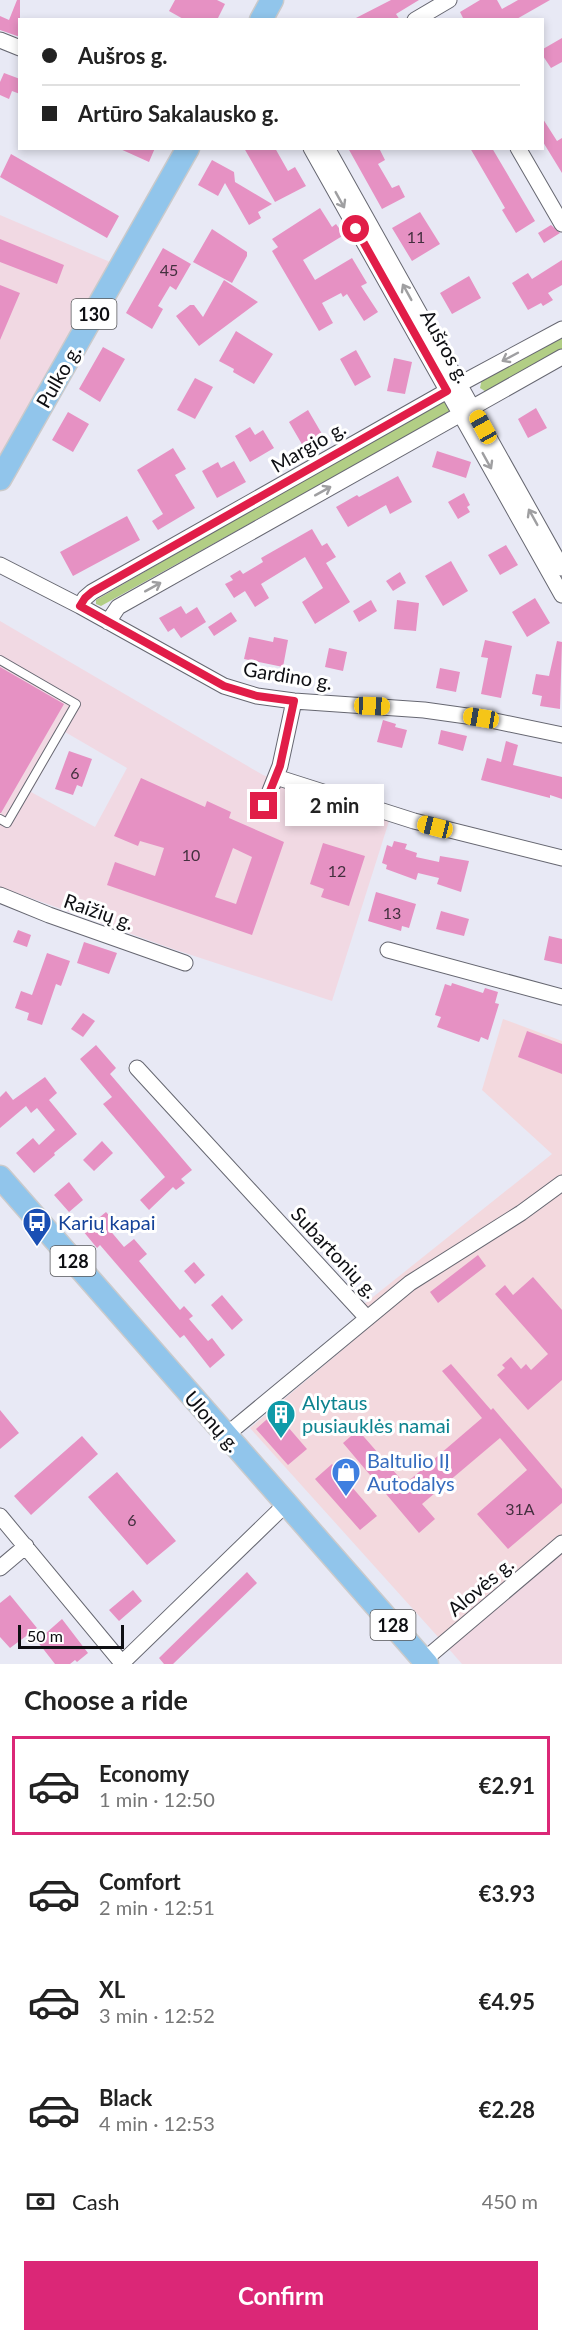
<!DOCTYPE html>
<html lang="en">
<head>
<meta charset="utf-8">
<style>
	:root { --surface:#fff; --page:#f6f6f6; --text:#222; --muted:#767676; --line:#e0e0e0; --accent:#db2777 }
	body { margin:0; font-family:Lato,sans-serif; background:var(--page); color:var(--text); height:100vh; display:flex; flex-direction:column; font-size:22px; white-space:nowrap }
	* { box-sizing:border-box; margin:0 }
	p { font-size:20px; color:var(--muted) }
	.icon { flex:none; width:33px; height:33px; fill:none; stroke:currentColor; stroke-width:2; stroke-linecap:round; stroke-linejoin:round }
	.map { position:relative; height:1664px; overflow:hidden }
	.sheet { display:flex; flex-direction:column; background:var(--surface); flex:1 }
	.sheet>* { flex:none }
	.hud { position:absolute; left:18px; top:18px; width:526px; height:132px; border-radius:0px; box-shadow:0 3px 9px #0003; display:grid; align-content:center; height:132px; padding:0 24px; background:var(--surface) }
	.scale { position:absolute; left:18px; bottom:15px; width:106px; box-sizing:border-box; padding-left:6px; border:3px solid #0e0f13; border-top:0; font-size:16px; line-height:21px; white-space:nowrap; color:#0e0f13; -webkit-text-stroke:4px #fff; paint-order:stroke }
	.end { position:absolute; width:27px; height:27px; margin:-14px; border:8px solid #e11d48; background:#fff; box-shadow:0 0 0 3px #fff }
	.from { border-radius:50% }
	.bubble { position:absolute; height:42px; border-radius:0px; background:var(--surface); box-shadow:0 3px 9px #0003; font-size:20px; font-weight:700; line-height:42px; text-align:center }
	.car { position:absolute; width:18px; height:36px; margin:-18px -9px; border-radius:8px; box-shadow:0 0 4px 2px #0007; background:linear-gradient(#f5c518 24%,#345 0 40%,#f5c518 0 76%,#345 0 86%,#f5c518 0) }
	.hud b { display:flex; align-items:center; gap:21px; height:57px; font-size:22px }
	.hud b+b { border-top:2px solid var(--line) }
	.hud i { width:15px; height:15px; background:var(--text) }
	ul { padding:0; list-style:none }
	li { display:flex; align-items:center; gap:18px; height:99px; margin:0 12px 9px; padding:0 12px; border:3px solid transparent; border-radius:0px }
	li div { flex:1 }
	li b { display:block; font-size:22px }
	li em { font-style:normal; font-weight:700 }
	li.on { border-color:var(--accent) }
	li>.icon { width:54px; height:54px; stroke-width:1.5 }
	h2 { padding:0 24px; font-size:27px; line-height:72px }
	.pay { display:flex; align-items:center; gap:15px; height:66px; padding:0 24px; font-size:22px }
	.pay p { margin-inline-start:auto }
	.cta { display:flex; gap:12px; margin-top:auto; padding:12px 24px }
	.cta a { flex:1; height:69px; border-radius:0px; background:var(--accent); color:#fff; font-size:24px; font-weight:700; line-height:69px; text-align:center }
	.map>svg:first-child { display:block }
	.commercial { fill:#f1d9e3; fill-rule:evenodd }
	.industrial { fill:#f3d9de }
	.green { fill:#b2ce85 }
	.building { fill:#e691c3; fill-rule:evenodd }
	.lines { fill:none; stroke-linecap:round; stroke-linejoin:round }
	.lane-casing { stroke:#666771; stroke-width:10 }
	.street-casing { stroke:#666771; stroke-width:17 }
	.primary-casing { stroke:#cacacb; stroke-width:25 }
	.lane { stroke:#fff; stroke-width:8 }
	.street { stroke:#fff; stroke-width:15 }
	.primary { stroke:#91c5eb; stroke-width:22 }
	.oneway { stroke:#9f9fa1 }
	.route { stroke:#e11d48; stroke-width:8 }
	.labels { text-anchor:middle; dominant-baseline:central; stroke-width:6; stroke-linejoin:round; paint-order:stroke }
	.number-label { font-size:16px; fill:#44303f }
	.shield { fill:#fff; stroke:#56575a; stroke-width:1.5 }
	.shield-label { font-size:18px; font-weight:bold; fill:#0e0f13 }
	.street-label { font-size:20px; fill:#0e0f13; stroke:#fff }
	.transit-label { font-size:20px; fill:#164399; stroke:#fff; text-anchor:start }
	.culture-label { font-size:20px; fill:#0d838f; stroke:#fff; text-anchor:start }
	.shop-label { font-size:20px; fill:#366cbe; stroke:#fff; text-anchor:start }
</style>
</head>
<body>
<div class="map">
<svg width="562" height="1664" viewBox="0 0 562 1664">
	<rect width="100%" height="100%" fill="#e8e9f5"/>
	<path class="commercial" d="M0,215L110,262L0,456Z
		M0,621L263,775L390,818L332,1001L173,949L0,887ZM65,732L127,768L95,827L31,792Z
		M558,1553L562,1558V1664H462L448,1648Z"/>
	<path class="industrial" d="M503,1019L562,1041V1558L558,1554L448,1648L250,1428L367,1329L353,1313L552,1154L482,1090Z"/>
	<path class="green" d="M562,335V352L488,393L480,388L482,379Z
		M445,400L450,409L447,414L101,606L96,604V600L440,401Z"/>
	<path class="building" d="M17,0H20V37L0,30V16L9,20Z
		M175,0H217L225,4L217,20H185L169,11Z
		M391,0H419L396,14L400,20H352Z
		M480,0H497L502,9L518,0H550L515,20H464L460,12Z
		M562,38V62L551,68L543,56V49Z
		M4,73L20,79V94L12,91L9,99L0,95V82Z
		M543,119L557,141L562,138V173L543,142Z
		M118,148H155L149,162Z
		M244,148H275L288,171L295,167L306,186L275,202Z
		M348,148H379L385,160L378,164L392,188L399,185L405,197L382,209Z
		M470,148H492L535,221L516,233L502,210L505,208Z
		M11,154L119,216L107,238L0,177Z
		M212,160L234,172L235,182L272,204L258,212L261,218L249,225L225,183L218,196L198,185Z
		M320,208L332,227L336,224L344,235L303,260L315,280L352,258L367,283L361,286L378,312L364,321L347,294L343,297L341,293L322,303L333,323L319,331L272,251L278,247L272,239Z
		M420,212L440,244L412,261L392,228Z
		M551,225L560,233L544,243L538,233Z
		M212,229L247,252V256L232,283L193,262Z
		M0,239L64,265L57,284L0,262Z
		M163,248L191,264L176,290L170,286L158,306L163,309L152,329L126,313Z
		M562,260V285L548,293L553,300L543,306L541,303L528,310L512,283L528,273L532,279Z
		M469,276L481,298L452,314L440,293Z
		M224,280L258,302L199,346L176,316L190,305H194L203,317Z
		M0,285L20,293L0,340Z
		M236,331L273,354L254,384L233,372L234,369L219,361Z
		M103,347L125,359L100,402L79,389Z
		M356,350L371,377L355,386L340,359Z
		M394,358L412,362L405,394L387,391Z
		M195,378L213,387L195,419L177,410Z
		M536,408L547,428L528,438L518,419Z
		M308,410L322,434L303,446L289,422Z
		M68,412L89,424L73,452L52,440Z
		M250,427L255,435L263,430L274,448L250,462L235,436Z
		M173,448L186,469L175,475L195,508L158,530L152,521L163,514L137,470Z
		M437,451L471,462L466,478L432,467Z
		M234,461L246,482L217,498L202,471L218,462L221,468Z
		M398,476L412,502L390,514L386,505L348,527L336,507L357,495L359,497Z
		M464,493L470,505L467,507L470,512L458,519L448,502Z
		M127,516L140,540L73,576L60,552Z
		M312,529L322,546L327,543L336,557L326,563L350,602L315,624L302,602L323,588L305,557L261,584L269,598L255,607L245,591L234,598L225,584L233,580L230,576L240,570L243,574L263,562L261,558Z
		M506,545L518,565L500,575L488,555Z
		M451,561L468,591L443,606L425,576Z
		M400,572L406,583L393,591L386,581Z
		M535,598L550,623L527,637L512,612Z
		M371,600L377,611L359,622L353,611Z
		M397,600L419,603L416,631L394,629Z
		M181,606L186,614L197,607L206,622L181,638L174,628L168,632L159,618Z
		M231,612L237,621L214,636L208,627Z
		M249,637L273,642L274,637L288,640L283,667L244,659Z
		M485,640L512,646L501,698L481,694L488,658L481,657Z
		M557,641L562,642L560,709L540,706L542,696L532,694L536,674L549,676Z
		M329,648L347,652L343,671L325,667Z
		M0,667L64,704L1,813H0Z
		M440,668L460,672L456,692L436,688Z
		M383,720L396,724L395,727L407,730L402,748L377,742Z
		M441,730L467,736L463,751L438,744Z
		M506,741L518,745L513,765L562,777V799L550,795V798L481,780L487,758L501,762Z
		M69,751L92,759L82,787L77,785L73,795L55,789Z
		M141,778L205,807L207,801L231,812L229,818L284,842L252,935L107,885L115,862L155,876L164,848L140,841L138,846L114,836ZM233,848L252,857L236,904L215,897Z
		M394,841L407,844L405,849L417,853L416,857L439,862L440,856L469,861L461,892L437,884L439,878L418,873L416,880L386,869L387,865L382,863L387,845L392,847Z
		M323,843L365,856L349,906L321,897L324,889L310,884Z
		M376,892L416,904L409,928L402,926L401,931L368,921Z
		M441,911L469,919L464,936L436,929Z
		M18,930L31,935L27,947L13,942Z
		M549,936L562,939V964L544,960Z
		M84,942L117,953L109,974L77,963Z
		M47,953L70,961L61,986L56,984L42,1025L27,1020L29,1013L15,1008L21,991L32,995Z
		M452,983L483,993L485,988L498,992L495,1003L499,1004L488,1040L481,1037L479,1042L437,1027L441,1017L435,1015L445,984L451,986Z
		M83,1013L95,1021L83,1037L71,1029Z
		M527,1031L562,1044V1074L518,1057Z
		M96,1045L116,1068L110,1074L192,1170L181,1179L185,1183L176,1190L173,1187L149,1210L140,1200L165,1177L103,1104L112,1097L80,1059Z
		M45,1077L57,1093L49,1100L77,1134L54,1153L55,1155L34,1173L16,1153L33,1138L39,1145L55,1130L37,1108L31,1113L26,1106L0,1128V1097L6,1091L13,1100Z
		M102,1141L113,1153L94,1171L83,1160Z
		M69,1182L83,1200L69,1212L54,1195Z
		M106,1212L115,1222L108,1228L124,1247L134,1239L147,1254L139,1261L180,1310L184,1306L193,1316L189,1319L208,1341L212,1338L225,1355L210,1368L184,1335L180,1338L100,1245L97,1248L83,1231Z
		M478,1255L486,1266L438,1303L430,1292Z
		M194,1262L205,1275L195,1284L184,1271Z
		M533,1277L562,1310V1380L528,1410L497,1375L505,1368L502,1365L511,1357L521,1369L526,1364L531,1370L548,1354L495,1294L505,1285L513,1295Z
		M222,1295L243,1320L232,1330L211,1305Z
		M451,1364L491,1410L493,1408L562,1489V1503L508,1549L477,1514L527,1470L500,1438L422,1504L435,1519L419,1533L343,1443L358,1430L405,1484L482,1418L442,1371Z
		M0,1410L19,1433L0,1449Z
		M275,1412L307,1449L288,1465L256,1429Z
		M82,1436L98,1454L31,1515L14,1496Z
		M332,1464L377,1516L360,1530L315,1479Z
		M117,1472L176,1541L147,1565L88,1497Z
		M247,1572L257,1583L173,1664H164L159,1658Z
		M133,1590L142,1601L119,1621L109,1610Z
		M10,1595L37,1628L10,1648L0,1637V1603Z
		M62,1619L88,1653L77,1662L75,1660L70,1664H55L37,1641Z"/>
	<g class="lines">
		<g class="lane-casing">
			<path id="lane" d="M0,660L76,704L7,823L0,819"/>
		</g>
		<g class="street-casing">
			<path id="street" d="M415,20L449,0
				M0,40L20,48
				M311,148L562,595
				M327,148L562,568
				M518,148L562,224
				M0,565L80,606L224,686L257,696L294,701L424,710L481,718L562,735
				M80,606L85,598L92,592L447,391L562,329
				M108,622L118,607L562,357
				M276,777L414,821L562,858
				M264,806L280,766L294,701
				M0,895L49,915L185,963
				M388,950L562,997
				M137,1068L367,1318
				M225,1436L410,1283L521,1213L562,1183
				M0,1516L122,1663L285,1505
				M0,1568L26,1546
				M424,1660L562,1543"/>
		</g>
		<g class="primary-casing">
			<path id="primary" d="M261,20L272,0
				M0,479L188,148
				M0,1177L427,1664"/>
		</g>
		<use href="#lane" class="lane"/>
		<use href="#street" class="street"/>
		<use href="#primary" class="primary"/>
	</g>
	<defs><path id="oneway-shaft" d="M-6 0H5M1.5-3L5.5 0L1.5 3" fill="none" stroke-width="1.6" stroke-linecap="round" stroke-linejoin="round" transform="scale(1.5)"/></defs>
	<g class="oneway">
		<use href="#oneway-shaft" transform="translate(340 200) rotate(61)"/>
		<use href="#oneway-shaft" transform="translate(407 292) rotate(-119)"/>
		<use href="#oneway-shaft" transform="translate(510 357) rotate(152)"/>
		<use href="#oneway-shaft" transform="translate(487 461) rotate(61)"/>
		<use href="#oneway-shaft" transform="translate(323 491) rotate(-29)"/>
		<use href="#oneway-shaft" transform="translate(533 517) rotate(-119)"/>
		<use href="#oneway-shaft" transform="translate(153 587) rotate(-29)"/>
	</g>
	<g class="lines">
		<path class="route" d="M264,806L280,766L294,701L257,696L224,686L80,606L85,598L92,592L447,391L356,229"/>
	</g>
	<defs>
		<g id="bus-pin" transform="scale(1.5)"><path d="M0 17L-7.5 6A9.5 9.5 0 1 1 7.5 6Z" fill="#1a4fb4" stroke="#fff"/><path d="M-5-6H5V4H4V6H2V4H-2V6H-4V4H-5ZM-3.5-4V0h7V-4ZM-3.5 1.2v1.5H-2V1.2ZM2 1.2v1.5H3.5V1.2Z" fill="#fff"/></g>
		<g id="building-pin" transform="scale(1.5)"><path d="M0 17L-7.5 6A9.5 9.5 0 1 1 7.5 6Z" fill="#0f9aa8" stroke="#fff"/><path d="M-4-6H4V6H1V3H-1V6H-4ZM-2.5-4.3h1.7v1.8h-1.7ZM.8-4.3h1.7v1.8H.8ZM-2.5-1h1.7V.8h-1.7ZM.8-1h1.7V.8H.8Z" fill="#fff"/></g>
		<g id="shop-pin" transform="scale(1.5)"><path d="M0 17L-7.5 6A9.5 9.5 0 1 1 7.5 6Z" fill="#3f7fe0" stroke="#fff"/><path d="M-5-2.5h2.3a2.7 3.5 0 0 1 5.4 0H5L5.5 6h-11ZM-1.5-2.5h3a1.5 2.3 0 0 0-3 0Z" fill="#fff"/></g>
	</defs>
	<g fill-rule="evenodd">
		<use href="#bus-pin" x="37" y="1222"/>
		<use href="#building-pin" x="281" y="1414"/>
		<use href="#shop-pin" x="346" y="1472"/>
	</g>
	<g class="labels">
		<g class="number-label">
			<text x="416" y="236">11</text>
			<text x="169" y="269">45</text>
			<text x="75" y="772">6</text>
			<text x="191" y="854">10</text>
			<text x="337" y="870">12</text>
			<text x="392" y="912">13</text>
			<text x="520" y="1508">31A</text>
			<text x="132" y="1519">6</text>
		</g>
		<g class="shield">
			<rect x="71.5" y="299" width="45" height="30" rx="4.5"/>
			<rect x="50.5" y="1246" width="45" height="30" rx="4.5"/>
			<rect x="370.5" y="1610" width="45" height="30" rx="4.5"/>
		</g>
		<g class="shield-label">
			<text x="94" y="314">130</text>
			<text x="73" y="1261">128</text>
			<text x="393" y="1625">128</text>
		</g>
		<g class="street-label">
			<text transform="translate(446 346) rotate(61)">Aušros g.</text>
			<text transform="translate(58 376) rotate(-60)">Pulko g.</text>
			<text transform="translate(308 446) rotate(-30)">Margio g.</text>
			<text transform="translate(288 675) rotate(9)">Gardino g.</text>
			<text transform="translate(99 911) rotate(19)">Raižių g.</text>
			<text transform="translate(335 1252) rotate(47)">Subartonių g.</text>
			<text transform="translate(213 1421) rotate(49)">Ulonų g.</text>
			<text transform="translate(480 1586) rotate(-40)">Alovės g.</text>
		</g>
		<g class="transit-label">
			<text x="58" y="1222">Karių kapai</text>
		</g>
		<g class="culture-label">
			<text x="302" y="1402">Alytaus<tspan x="302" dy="23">pusiauklės namai</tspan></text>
		</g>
		<g class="shop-label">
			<text x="367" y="1460">Baltulio IĮ<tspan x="367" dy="23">Autodalys</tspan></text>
		</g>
	</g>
</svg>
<div class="scale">50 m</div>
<i class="end from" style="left:356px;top:229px"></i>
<i class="end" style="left:264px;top:806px"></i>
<div class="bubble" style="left:285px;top:784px;width:99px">2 min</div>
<i class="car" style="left:483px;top:427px;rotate:331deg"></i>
<i class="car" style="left:372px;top:706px;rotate:92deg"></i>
<i class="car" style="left:481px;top:718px;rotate:279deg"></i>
<i class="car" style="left:435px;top:827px;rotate:284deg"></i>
<div class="hud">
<b><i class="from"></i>Aušros g.</b>
<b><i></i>Artūro Sakalausko g.</b>
</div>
</div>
<section class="sheet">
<h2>Choose a ride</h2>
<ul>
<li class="on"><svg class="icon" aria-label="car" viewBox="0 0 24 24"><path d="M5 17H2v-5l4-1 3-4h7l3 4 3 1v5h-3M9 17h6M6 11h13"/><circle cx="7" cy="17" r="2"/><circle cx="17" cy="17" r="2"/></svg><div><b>Economy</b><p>1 min · 12:50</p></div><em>€2.91</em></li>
<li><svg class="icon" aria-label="car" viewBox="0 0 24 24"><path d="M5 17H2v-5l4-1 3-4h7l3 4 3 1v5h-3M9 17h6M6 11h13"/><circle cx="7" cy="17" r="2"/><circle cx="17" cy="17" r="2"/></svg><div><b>Comfort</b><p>2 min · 12:51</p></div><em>€3.93</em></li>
<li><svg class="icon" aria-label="car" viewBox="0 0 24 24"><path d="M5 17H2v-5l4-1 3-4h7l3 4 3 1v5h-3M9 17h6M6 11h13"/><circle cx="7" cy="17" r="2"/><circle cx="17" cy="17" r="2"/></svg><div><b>XL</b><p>3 min · 12:52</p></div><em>€4.95</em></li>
<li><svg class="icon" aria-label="car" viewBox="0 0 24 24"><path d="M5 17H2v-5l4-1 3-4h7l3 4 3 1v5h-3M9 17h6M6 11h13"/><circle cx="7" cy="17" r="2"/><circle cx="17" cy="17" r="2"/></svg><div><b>Black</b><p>4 min · 12:53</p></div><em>€2.28</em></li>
</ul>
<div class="pay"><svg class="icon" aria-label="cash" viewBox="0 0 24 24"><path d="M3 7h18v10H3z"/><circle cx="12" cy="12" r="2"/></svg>Cash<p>450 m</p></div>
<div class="cta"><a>Confirm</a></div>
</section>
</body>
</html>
